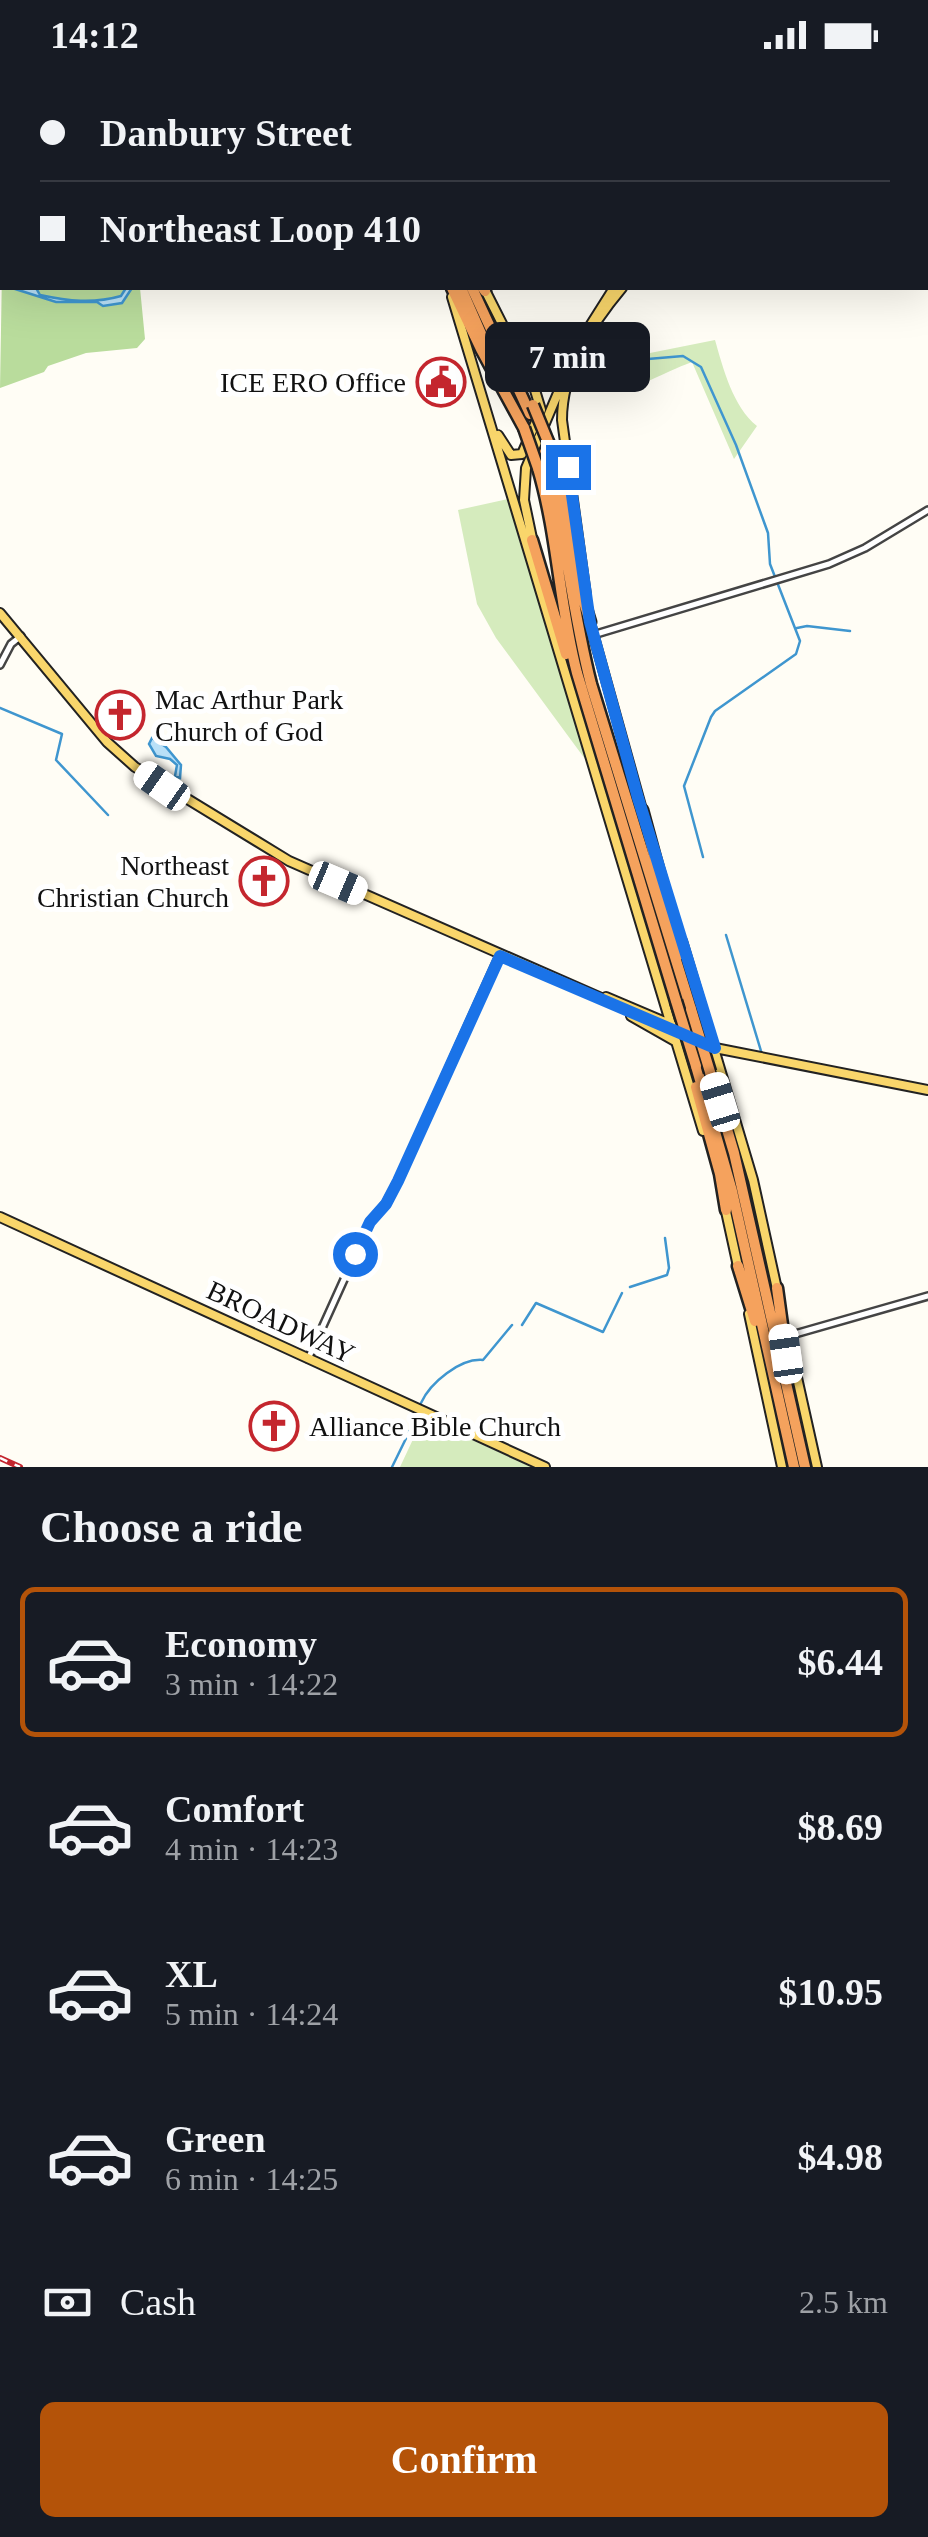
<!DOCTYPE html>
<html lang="en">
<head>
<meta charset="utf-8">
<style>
	:root { --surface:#171b24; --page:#242831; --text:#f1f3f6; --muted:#9ea1a6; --line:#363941; --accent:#b45309 }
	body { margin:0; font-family:Georgia,serif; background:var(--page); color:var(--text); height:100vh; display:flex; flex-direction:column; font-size:38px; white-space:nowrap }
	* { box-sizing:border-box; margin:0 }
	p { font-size:32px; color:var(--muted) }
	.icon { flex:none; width:55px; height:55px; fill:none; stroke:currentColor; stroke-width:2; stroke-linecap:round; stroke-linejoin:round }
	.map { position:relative; height:1397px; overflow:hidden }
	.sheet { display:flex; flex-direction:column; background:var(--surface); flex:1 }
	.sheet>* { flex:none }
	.hud { position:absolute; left:0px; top:0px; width:930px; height:220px; box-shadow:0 10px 40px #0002; display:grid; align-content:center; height:220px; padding:0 40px; background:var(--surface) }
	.end { position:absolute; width:45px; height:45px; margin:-22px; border:12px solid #1a73e8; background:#fff; box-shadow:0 0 0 5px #fff }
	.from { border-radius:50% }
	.bubble { position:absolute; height:70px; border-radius:15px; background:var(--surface); box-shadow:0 10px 40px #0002; font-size:32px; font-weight:600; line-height:70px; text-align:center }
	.car { position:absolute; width:30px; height:60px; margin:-30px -15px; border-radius:12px; box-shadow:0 0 8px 2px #0007; background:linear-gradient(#fff 24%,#345 0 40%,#fff 0 76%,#345 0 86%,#fff 0) }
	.hud b { display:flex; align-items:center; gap:35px; height:95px; font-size:38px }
	.hud b+b { border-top:2px solid var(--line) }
	.hud i { width:25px; height:25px; background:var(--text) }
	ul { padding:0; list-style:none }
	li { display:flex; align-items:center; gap:30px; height:150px; margin:0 20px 15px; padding:0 20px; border:5px solid transparent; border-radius:15px }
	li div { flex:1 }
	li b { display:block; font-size:38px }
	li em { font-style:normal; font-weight:600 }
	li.selected { border-color:var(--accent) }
	li>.icon { width:90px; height:90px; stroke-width:1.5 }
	h2 { padding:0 40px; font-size:45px; line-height:120px }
	.pay { display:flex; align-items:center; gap:25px; height:110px; padding:0 40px; font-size:38px }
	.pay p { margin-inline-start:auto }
	.button { display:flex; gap:20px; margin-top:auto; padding:20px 40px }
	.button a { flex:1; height:115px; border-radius:15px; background:var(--accent); color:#fff; font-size:40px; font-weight:600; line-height:115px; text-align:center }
	.status { display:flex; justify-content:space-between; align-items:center; height:70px; padding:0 50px; background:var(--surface); direction:ltr }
	.status svg { height:28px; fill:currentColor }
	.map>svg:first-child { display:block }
	.green { fill:#d5ebbd }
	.forest { fill:#b9dc9c }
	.water { fill:#b9e0f7; stroke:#3f96cf; stroke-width:2.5 }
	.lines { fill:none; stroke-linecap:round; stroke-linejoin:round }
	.stream { stroke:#3f96cf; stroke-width:2.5 }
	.minor-casing { stroke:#444; stroke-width:10 }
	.major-casing { stroke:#222; stroke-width:12 }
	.highway-casing { stroke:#222; stroke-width:15 }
	.minor { stroke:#fff; stroke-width:5 }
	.major { stroke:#f9d66b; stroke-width:8 }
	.highway { stroke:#f5a25d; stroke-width:10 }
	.rail-casing { stroke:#c4262e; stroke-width:6 }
	.rail { stroke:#fff; stroke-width:2.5; stroke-dasharray:8; stroke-linecap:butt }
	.highway-bridge-casing { stroke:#222; stroke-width:15; stroke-linecap:butt }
	.highway-bridge { stroke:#f5a25d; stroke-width:10 }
	.route { stroke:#1a73e8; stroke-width:12 }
	.labels { text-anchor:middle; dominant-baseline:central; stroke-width:10; stroke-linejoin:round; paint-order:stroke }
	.poi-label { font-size:28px; fill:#111; stroke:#fff; text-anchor:end }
	.street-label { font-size:28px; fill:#111; stroke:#fff }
</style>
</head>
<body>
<div class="status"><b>14:12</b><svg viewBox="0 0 49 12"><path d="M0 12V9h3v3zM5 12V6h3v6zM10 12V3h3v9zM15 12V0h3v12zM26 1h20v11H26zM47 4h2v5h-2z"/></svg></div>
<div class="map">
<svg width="928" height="1397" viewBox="0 0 928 1397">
	<rect width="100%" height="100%" fill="#fffdf5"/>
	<path class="green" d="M715,270C723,298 733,337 757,356L734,389L692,292C649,308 640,324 593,310L590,300L580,295L584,286L645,284Z
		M508,429L582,673L585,689L496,568L477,534L458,440Z
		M423,1348L532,1397H400Z"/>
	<path class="forest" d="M2,201V218H140L145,269L137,278L86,283L48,296L44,302L0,318Z"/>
	<path class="water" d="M12,218H36L40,225C68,231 93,234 121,226L126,218H132L122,233L103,236L97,232H56Z
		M152,668L166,677L181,695L180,708L175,706L177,695L170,689L156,686L149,674Z"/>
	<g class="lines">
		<path class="stream" d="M558,0L560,2
			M547,267L551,276
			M578,295L683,286L701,297L736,375L768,463L770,494L800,571L796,584L715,641L711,647L684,716L703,787
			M797,558L807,556L850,561
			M0,638L62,664L56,690L108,745
			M726,865L761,981
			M630,1217L667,1205L669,1198L665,1168
			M522,1255L536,1233L603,1262L622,1223
			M421,1333C430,1313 460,1288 483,1290L512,1255
			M392,1397L417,1346"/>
		<g class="minor-casing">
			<path id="minor" d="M593,565L829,494L865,478L928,440
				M0,595L11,574L21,566
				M788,1266L928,1226
				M308,1289L370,1152L386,1133L398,1111L499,886"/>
		</g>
		<g class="major-casing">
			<path id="major" d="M381,0V2
				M418,0L419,2
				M484,218L534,317L541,340L522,384L511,385L498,365
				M452,227L703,1061
				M578,275L614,218
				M517,281L556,306
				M556,305L562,301L575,271
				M534,317L537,311L545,307L562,315
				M533,473L524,430L526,398L563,311
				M586,525L562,350C562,300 591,255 622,218
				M0,543L107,672L135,697L289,791L715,978L928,1020
				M589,549L643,743
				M682,871L753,1110L777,1219
				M606,927L672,955
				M631,946L675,971
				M725,1137L739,1201
				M0,1147L545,1397
				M749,1244L782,1397
				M790,1276L817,1397"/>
		</g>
		<g class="highway-casing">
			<path id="highway" d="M396,0V2
				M406,0L407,2
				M452,218L481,279L524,358
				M461,218L486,275
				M472,218L530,344
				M483,218L485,221
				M549,374L565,426L579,516L590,552
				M545,382C565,458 571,537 591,614L691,939
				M538,398C558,465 559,535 577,603L676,931
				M532,470L566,584
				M642,740L681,884
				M696,996L732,1121L794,1397
				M710,1002L734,1083L805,1397
				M696,1017L720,1104L726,1140
				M738,1196L755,1251
				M777,1218L786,1284L785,1296"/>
		</g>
		<use href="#minor" class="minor"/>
		<use href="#major" class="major"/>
		<use href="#highway" class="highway"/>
		<g class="rail-casing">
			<path id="rail" d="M0,1388L20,1397"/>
		</g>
		<use href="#rail" class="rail"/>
		<g class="highway-bridge-casing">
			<path id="highway-bridge" d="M533,335L549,374
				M524,358L538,398
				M676,931L696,996
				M691,939L710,1002"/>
		</g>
		<use href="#highway-bridge" class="highway-bridge"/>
	</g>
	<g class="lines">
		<path class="route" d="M355,1184L370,1152L386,1134L398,1111L500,886L715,978L638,728L590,552L568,397"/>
	</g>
	<defs>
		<g id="civic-ring" transform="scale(2.5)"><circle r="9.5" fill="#fff" stroke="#c4262e" stroke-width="1.5"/><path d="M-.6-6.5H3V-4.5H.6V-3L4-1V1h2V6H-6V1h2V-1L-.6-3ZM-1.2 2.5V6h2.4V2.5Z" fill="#c4262e"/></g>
		<g id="church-ring" transform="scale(2.5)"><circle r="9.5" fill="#fff" stroke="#c4262e" stroke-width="1.5"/><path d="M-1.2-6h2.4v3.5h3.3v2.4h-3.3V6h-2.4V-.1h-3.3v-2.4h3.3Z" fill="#c4262e"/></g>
	</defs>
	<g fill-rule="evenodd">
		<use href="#civic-ring" x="441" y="312"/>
		<use href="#church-ring" x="120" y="645"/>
		<use href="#church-ring" x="264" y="811"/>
		<use href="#church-ring" x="274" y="1356"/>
	</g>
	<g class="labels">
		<g class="poi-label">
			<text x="406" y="312">ICE ERO Office</text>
			<text x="155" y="629" text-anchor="start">Mac Arthur Park<tspan x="155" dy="32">Church of God</tspan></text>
			<text x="229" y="795">Northeast<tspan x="229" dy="32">Christian Church</tspan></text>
			<text x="309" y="1356" text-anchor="start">Alliance Bible Church</text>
		</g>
		<g class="street-label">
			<text transform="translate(281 1252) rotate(25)">BROADWAY</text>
		</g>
	</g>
</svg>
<i class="end from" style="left:355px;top:1184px"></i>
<i class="end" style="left:568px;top:397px"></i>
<div class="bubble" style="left:485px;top:252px;width:165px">7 min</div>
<i class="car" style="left:162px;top:716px;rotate:305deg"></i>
<i class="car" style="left:338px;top:813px;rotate:113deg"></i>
<i class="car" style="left:720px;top:1032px;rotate:343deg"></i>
<i class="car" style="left:786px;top:1284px;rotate:352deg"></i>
<div class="hud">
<b><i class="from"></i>Danbury Street</b>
<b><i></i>Northeast Loop 410</b>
</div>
</div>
<section class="sheet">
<h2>Choose a ride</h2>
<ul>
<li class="selected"><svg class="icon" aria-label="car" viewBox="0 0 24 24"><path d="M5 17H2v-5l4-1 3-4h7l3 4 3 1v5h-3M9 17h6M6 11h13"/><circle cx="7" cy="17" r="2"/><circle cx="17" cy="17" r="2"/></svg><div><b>Economy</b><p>3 min · 14:22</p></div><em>$6.44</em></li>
<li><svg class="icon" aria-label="car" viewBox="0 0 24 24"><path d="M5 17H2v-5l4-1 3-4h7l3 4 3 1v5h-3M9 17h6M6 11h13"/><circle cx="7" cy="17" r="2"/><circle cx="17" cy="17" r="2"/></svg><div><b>Comfort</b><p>4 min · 14:23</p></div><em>$8.69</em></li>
<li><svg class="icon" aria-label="car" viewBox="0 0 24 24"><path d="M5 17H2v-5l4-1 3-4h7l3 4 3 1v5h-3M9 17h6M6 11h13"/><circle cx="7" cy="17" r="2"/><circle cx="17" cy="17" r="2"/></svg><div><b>XL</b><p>5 min · 14:24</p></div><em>$10.95</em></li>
<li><svg class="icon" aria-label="car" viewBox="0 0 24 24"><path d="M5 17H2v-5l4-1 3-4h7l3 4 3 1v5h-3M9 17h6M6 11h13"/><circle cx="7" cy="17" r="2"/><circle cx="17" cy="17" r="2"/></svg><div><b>Green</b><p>6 min · 14:25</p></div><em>$4.98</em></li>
</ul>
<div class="pay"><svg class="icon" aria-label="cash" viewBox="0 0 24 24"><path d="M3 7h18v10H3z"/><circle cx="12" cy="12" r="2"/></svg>Cash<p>2.5 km</p></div>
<div class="button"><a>Confirm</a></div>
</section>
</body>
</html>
